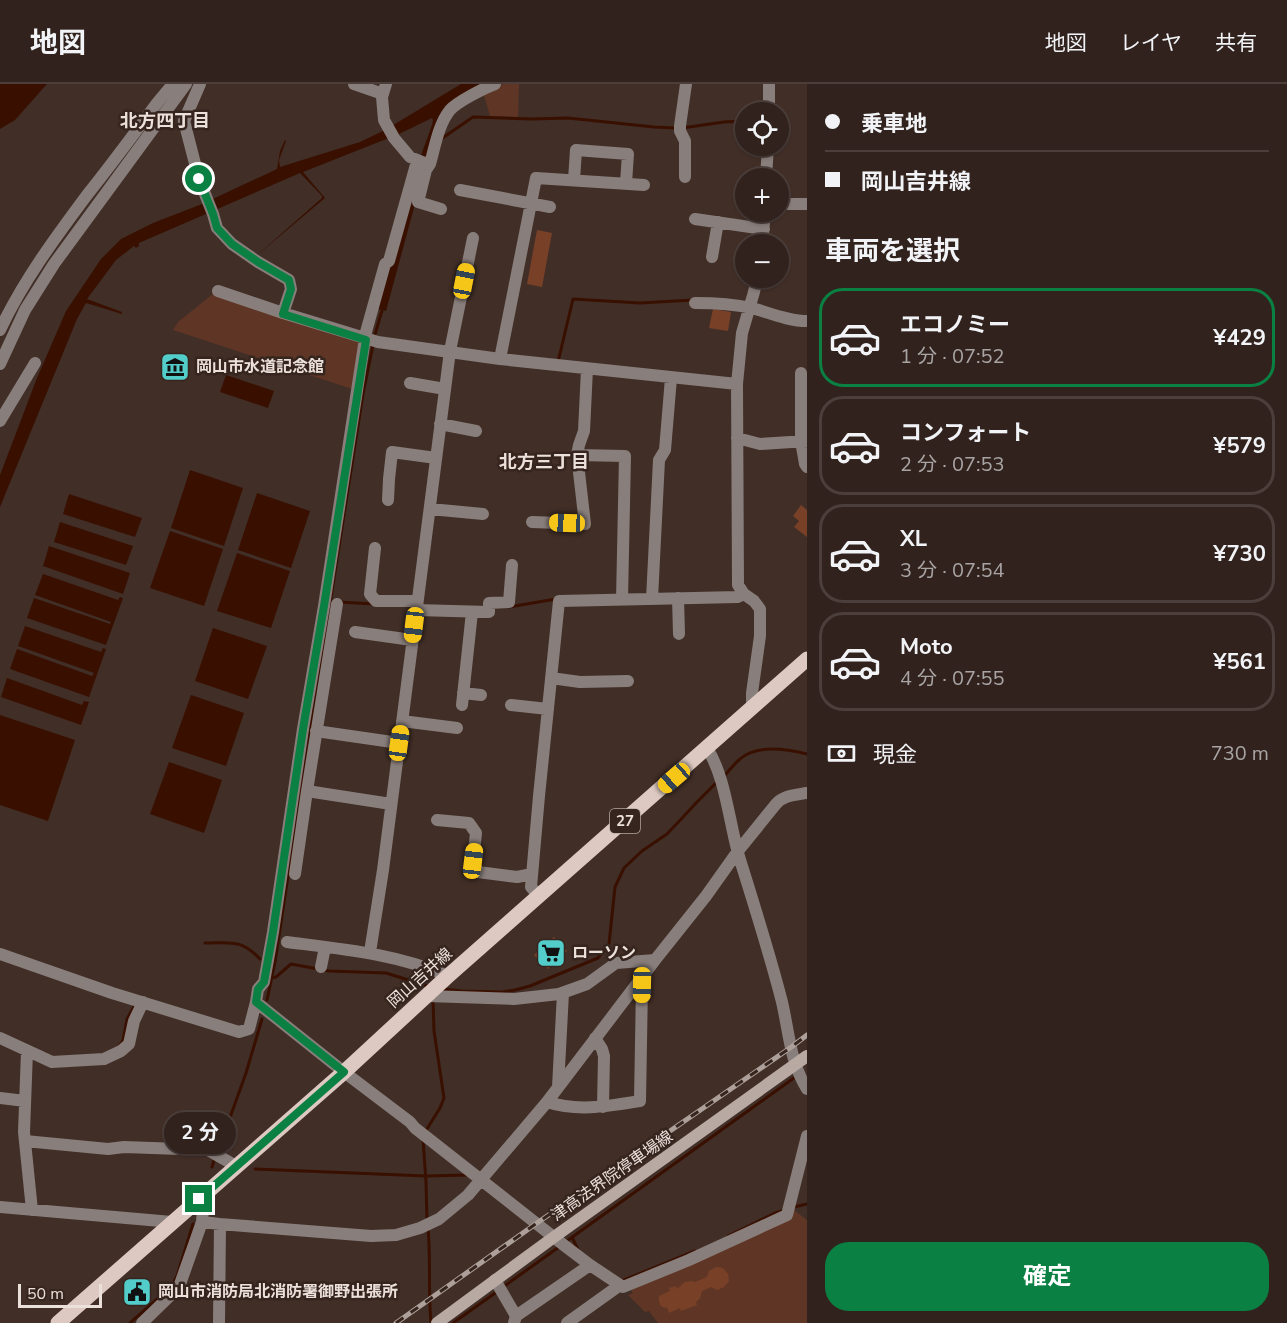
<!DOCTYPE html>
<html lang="ja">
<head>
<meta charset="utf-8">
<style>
	:root { --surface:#31221d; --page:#3d2f2a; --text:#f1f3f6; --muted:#a8a4a4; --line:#4c3f3b; --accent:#0b8043 }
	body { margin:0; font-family:"Nunito Sans","Noto Sans JP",sans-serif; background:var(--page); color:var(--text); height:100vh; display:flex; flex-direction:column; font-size:22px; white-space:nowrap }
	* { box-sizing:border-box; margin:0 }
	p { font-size:20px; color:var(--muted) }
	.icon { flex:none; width:33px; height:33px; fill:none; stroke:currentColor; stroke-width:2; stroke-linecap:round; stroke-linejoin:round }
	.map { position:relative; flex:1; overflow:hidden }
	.panel { display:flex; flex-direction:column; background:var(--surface); width:480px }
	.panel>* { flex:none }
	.top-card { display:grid; align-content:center; height:132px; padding:0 18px; background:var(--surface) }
	.buttons { position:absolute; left:735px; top:18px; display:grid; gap:12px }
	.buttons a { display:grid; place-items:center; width:54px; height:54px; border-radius:50%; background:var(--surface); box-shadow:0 2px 4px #0004,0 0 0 2px var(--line); font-size:30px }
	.scale { position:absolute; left:18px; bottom:15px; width:84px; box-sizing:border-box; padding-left:6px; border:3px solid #ece0db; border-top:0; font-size:16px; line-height:21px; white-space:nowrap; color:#ece0db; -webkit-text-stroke:4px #36251e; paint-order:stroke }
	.end { position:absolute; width:27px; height:27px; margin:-14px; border:8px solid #0b8043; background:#fff; box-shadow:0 0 0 3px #fff }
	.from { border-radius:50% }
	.bubble { position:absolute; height:42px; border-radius:21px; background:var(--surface); box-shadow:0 2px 4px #0004,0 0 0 2px var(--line); font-size:20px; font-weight:700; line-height:42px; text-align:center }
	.car { position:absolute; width:18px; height:36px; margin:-18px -9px; border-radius:8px; box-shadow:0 0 4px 2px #0007; background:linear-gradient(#f5c518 24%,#345 0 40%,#f5c518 0 76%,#345 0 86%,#f5c518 0) }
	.top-card b { display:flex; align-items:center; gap:21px; height:57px; font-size:22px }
	.top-card b+b { border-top:2px solid var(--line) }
	.top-card i { width:15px; height:15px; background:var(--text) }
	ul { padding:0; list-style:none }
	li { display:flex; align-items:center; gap:18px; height:99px; margin:0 12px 9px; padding:0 6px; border:3px solid var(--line); border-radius:24px }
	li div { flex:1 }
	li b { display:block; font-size:22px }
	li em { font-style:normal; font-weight:700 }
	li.on { border-color:var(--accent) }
	li>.icon { width:54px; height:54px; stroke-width:1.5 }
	h2 { padding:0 18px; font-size:27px; line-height:72px }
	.pay { display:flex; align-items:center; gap:15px; height:66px; padding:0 18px; font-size:22px }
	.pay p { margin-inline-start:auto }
	.cta { display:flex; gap:12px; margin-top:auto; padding:12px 18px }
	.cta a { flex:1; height:69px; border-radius:24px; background:var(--accent); color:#fff; font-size:24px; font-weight:700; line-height:69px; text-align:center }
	header { display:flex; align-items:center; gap:36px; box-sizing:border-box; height:84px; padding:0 30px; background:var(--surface); border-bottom:2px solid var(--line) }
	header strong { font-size:28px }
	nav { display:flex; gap:33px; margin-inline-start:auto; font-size:21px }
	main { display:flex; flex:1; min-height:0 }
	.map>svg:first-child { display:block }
	.green { fill:#5f3625 }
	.water { fill:#391000 }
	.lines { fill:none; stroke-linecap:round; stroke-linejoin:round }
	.stream { stroke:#391000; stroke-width:3 }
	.building { fill:#794028 }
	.minor { stroke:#887e7b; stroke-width:12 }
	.tertiary { stroke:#887e7b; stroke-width:12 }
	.secondary { stroke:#b8a9a3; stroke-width:12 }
	.primary { stroke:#ddc9c1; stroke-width:15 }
	.rail-casing { stroke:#ad9f99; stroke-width:5 }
	.rail { stroke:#36251e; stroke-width:3; stroke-dasharray:9; stroke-linecap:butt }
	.route { stroke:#0b8043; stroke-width:8 }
	.labels { text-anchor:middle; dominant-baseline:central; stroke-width:5; stroke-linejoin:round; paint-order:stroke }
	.shield { fill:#36251e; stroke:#b5a8a2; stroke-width:1.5 }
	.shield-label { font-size:15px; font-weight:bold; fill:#ece0db }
	.poi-label { font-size:16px; font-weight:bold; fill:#ece0db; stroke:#36251e; text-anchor:start }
	.street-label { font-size:16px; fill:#ece0db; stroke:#36251e }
	.neighbourhood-label { font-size:18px; font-weight:bold; fill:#ece0db; stroke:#36251e }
</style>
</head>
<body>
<header>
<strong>地図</strong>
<nav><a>地図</a><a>レイヤ</a><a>共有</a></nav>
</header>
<main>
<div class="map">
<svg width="807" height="1239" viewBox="0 0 807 1239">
	<rect width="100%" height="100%" fill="#412e27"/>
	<path class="green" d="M504,0H519L518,33L490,32L483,8L488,5Z
		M214,209L359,258L352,305L173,246L178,238Z
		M794,1126L807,1136V1239H658L649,1227L645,1228L628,1211L633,1209L631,1206Z"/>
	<path class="water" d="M0,0H47L15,36L0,45Z
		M461,0H487L452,22L424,87L386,227L378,225L420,74L432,41L433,36L432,34L399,50L303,88L325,114L255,173L322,114V112L300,89L139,159V162L136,164L134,162L116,176L87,215L122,228V230L86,219L77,235L0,423V391L37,294L66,227L101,175L121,155L153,139L202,120L277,85L280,67L285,56L286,57L279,76L280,83L360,58L385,46Z
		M226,291L274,307L268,324L220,308Z
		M190,386L243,404L224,462L171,444Z
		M257,409L310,427L291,484L238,466Z
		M69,410L142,434L135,453L63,430Z
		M60,438L133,462L126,481L54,458Z
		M170,447L223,465L204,522L150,504Z
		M49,462L130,489L123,510L43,482Z
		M237,469L290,487L271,544L217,527Z
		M43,490L118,516L120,513L123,514L106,561L27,534L34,514L110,540L111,538L35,511Z
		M25,542L101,568L103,564L106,565L89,613L10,585L17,565L92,592L94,589L18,562Z
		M213,544L267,562L248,615L195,597Z
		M7,594L82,621L84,617L89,618L81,641L1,613Z
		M191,611L244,629L226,682L172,664Z
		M0,631L75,656L48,737L0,721Z
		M169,678L222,696L204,749L150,730Z"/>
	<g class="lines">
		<path class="stream" d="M682,44L724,38L746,37
			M441,55L473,33L531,35L568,34L654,43L676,44
			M374,254L383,223
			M558,278L573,215L640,219L693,216
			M339,518L374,520
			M509,523L556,515
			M723,693C729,687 734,680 740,675C757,660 787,665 807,670
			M205,859C232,859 241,855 260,875
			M272,894L276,893L291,880L329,887L386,889L431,903
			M443,905L461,907L502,908L515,906L530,902L598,874L609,860L615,803L624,784L642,767L667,750L684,732L697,718L718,697
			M267,916L275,878L310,647L363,310L373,261
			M120,961L123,957L127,935L135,921
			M425,1048L440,1024L444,1014L434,947L433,917
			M423,1055L426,1098L427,1138
			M218,1067L246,989L262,935
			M212,1083L215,1073
			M255,1085L426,1092L467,1091
			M794,1123L807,1120
			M428,1144C431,1176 428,1207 431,1239
			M728,1152L775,1129L785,1126
			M572,1153L579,1168
			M564,1159L798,991
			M624,1196L695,1167
			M503,1203L559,1163
			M130,1239L171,1203L177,1192L193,1140
			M453,1239L498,1207"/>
	</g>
	<path class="building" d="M537,146L552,149L542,203L527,200Z
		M713,225L731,228L728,247L709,244Z
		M801,421L807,426V453L794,443L799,437L793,432Z
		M554,853L567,867L548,885L534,871Z
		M716,1183L723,1184L728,1190L729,1197L724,1203L717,1206L711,1203L702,1207L700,1214L696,1218L697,1221L681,1227L680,1224L669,1229L667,1223L665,1224L661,1222L659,1217V1212L670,1207L669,1204L676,1202L677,1205L685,1198L692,1197L695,1198L707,1193L709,1187Z"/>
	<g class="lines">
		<path class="minor" d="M200,0L184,37L199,95L213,130L217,144L232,160L258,178L289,196L291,205L283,229
			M354,0L383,10
			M386,0L382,13L384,36L394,54L410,73L425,79
			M769,28V0
			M685,93V57L680,47V42L686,0
			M766,94L768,62
			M574,96L576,66L628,70L626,99
			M460,106L550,123
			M778,120H807
			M441,125L418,118L426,86L430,80C435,63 438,41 450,26C457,18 484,4 495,0
			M695,135L764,145
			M762,160L765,128
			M712,173L718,138
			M218,207L283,229L378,258L500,275L737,300
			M695,219C715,219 733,220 752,224C770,229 788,237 807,237
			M500,275L536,94L644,101
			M0,280L25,226L54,180L186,0
			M801,289V357L805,380L807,383
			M410,299L445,305
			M0,337L35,279
			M440,340L476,347
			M737,354L760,360L807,357
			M577,371L625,372L622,516
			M388,416L389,395L392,368L436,374
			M430,425L483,430
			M532,438L585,440L577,371L579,361L584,347L587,285
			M375,464L370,510L376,517H417
			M678,514L679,550
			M652,515L659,376L665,366L671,294
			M416,526L489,528V519L509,518L512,481
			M355,548L412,556
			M551,594L580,598L628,597
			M463,609L481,611
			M462,621L472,528
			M511,621L548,625
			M754,622L752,617V609L760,552V525L754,517L744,510L738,501L737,300L742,249L754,208L757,194
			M402,637L457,644
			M316,647L399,659
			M707,664C725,692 729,736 738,769C753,818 769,867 782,918C789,948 790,978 807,1005
			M307,707L391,720
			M437,736L469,739L476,749L473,777L478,788L517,793L532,790
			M295,790L307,707L337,520
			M539,812L531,803L539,712L559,517L738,513L744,510
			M287,858C342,865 397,870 448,892
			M370,868L383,786L450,267L473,154
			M0,870L112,909L239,948L249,945L256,918L344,988L410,1038L415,1044L565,1162L590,1181L623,1203L689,1176L787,1131L807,1052
			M321,883L325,863
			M427,912L514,915L559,910L587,900L616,879L655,876
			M256,918L258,905L264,898L273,848L303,645L324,522L366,248L385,180L389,177L417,77
			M0,954L52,978L104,975L121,967L129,960L134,937L143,918
			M595,954L602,965L604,972L603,1023
			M27,967L24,1048L32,1126
			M558,1003L563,909
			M0,1014L25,1017
			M547,1018C578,1028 609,1022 640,1017L642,901L641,895
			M25,1057L108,1065L124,1063L208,1066L236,1082
			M199,1115L203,1125L202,1138L220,1140L371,1152L396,1151L420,1144L439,1135L468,1111L547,1018L655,876L706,812L738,767L776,720C784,711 795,711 807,709
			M0,1123L172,1138
			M495,1196L516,1232
			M142,1239L179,1203L202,1138
			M219,1239L220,1140
			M514,1239L516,1232L590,1181
			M567,1239L620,1201"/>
		<path class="tertiary" d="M0,246C23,197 55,154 87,111C111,81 134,50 157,19L173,0"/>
		<path class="secondary" d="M437,1239L554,1153L807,972"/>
		<path class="primary" d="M58,1239L344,988L448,892L807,575"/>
		<g class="rail-casing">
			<path id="rail" d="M396,1239L537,1139L790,964L807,951"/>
		</g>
		<use href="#rail" class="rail"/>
	</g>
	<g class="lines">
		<path class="route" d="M199,95L213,130L217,144L232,160L258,178L289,196L291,205L283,230L366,256L324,522L303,645L273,848L264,898L258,905L256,918L344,988L199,1115"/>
	</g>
	<defs>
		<g id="museum-square" transform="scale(1.5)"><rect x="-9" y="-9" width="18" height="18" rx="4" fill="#53cdca" stroke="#36251e"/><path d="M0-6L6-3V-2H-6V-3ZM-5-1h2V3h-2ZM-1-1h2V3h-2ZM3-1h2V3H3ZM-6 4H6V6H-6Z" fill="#111"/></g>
		<g id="supermarket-square" transform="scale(1.5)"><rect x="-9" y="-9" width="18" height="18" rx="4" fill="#53cdca" stroke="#36251e"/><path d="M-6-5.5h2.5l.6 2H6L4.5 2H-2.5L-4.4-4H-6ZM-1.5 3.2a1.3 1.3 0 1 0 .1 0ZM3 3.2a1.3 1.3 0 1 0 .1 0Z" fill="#111"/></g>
		<g id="civic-square" transform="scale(1.5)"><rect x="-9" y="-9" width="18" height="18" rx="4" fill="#53cdca" stroke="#36251e"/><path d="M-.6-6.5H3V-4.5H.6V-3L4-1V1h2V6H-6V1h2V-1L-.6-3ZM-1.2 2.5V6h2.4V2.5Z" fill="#111"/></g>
	</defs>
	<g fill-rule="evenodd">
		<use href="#museum-square" x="175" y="283"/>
		<use href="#supermarket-square" x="551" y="869"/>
		<use href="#civic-square" x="137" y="1208"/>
	</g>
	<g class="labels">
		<rect class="shield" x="610" y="725" width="30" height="24" rx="4.5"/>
		<g class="shield-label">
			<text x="625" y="737">27</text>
		</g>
		<g class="poi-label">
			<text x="196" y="283">岡山市水道記念館</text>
			<text x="572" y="869">ローソン</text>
			<text x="158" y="1208">岡山市消防局北消防署御野出張所</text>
		</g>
		<g class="street-label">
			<text transform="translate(420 894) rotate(-42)">岡山吉井線</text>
			<text transform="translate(612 1092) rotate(-35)">津高法界院停車場線</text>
		</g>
		<g class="neighbourhood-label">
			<text x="165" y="37">北方四丁目</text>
			<text x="544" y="378">北方三丁目</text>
		</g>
	</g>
</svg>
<div class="buttons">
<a><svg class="icon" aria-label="locate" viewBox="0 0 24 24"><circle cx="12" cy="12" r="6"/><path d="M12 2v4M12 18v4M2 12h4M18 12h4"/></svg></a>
<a>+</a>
<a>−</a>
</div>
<div class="scale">50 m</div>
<i class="end from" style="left:199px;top:95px"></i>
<i class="end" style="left:199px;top:1115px"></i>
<div class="bubble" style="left:164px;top:1028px;width:72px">2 分</div>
<i class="car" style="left:464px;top:197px;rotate:11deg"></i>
<i class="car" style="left:567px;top:439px;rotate:272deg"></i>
<i class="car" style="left:414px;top:541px;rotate:187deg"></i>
<i class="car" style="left:399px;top:659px;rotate:8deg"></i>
<i class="car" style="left:674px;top:694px;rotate:229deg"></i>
<i class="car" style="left:473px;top:777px;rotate:7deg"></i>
<i class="car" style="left:642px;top:901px;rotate:181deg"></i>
</div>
<section class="panel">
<div class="top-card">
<b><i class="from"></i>乗車地</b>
<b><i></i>岡山吉井線</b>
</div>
<h2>車両を選択</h2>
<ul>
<li class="on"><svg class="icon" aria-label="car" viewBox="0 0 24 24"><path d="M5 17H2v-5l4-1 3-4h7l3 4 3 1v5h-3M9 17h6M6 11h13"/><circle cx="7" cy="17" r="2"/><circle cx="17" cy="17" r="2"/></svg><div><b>エコノミー</b><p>1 分 · 07:52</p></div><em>¥429</em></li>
<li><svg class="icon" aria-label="car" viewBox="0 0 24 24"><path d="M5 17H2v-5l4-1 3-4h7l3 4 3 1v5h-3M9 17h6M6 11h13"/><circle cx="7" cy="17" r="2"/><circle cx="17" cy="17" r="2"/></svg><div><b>コンフォート</b><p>2 分 · 07:53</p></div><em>¥579</em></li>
<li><svg class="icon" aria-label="car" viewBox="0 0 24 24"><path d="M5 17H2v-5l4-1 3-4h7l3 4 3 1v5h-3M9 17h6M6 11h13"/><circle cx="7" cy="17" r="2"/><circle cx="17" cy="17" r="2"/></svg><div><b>XL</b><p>3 分 · 07:54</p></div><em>¥730</em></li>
<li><svg class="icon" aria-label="car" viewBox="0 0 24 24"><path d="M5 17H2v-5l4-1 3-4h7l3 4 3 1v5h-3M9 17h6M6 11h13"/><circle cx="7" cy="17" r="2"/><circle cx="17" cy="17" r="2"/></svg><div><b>Moto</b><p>4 分 · 07:55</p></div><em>¥561</em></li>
</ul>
<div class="pay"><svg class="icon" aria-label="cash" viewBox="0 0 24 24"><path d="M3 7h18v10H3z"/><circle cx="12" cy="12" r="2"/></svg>現金<p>730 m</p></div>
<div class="cta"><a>確定</a></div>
</section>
</main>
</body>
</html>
